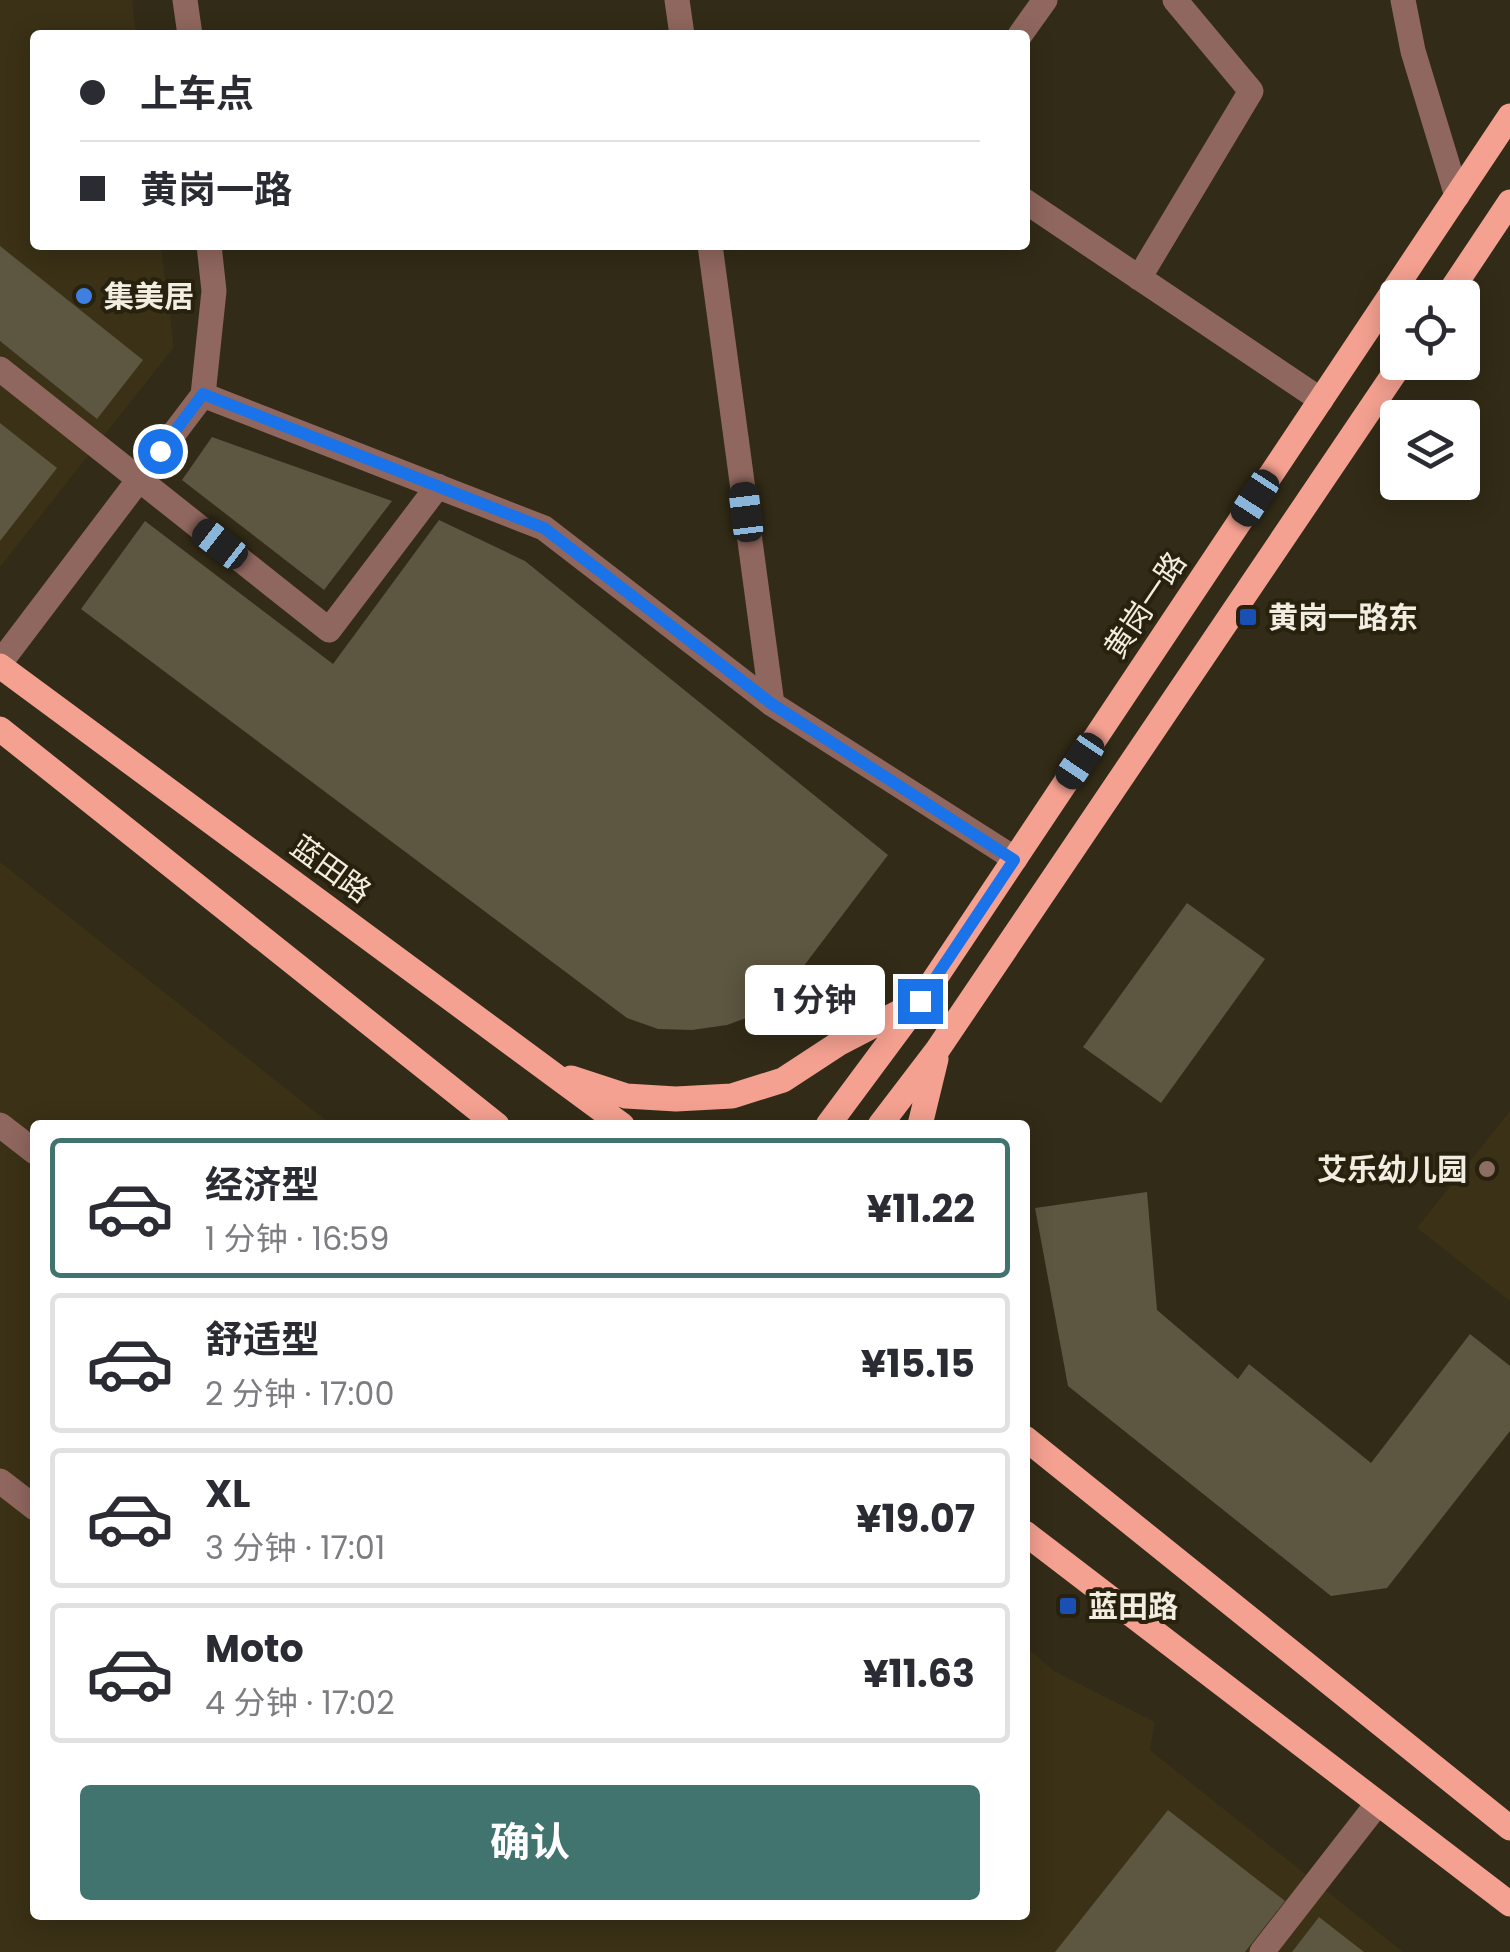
<!DOCTYPE html>
<html lang="zh">
<head>
<meta charset="utf-8">
<style>
	:root { --surface:#fff; --page:#f7f7f7; --text:#2b2b33; --muted:#7c7c81; --line:#e1e1e2; --accent:#42746f }
	body { margin:0; font-family:Poppins,"Noto Sans SC",sans-serif; background:var(--page); color:var(--text); height:100vh; display:flex; flex-direction:column; font-size:38px; white-space:nowrap }
	* { box-sizing:border-box; margin:0 }
	p { font-size:32px; color:var(--muted) }
	.icon { flex:none; width:55px; height:55px; fill:none; stroke:currentColor; stroke-width:2; stroke-linecap:round; stroke-linejoin:round }
	.map { position:relative; flex:1; overflow:hidden }
	.panel { position:absolute; left:30px; top:1120px; width:1000px; height:800px; display:flex; flex-direction:column; background:var(--surface); border-radius:10px; box-shadow:0 5px 25px #0003 }
	.panel>* { flex:none }
	.top-card { position:absolute; left:30px; top:30px; width:1000px; height:220px; border-radius:10px; box-shadow:0 5px 25px #0003; display:grid; align-content:center; height:220px; padding:0 50px; background:var(--surface) }
	.controls { position:absolute; left:1380px; top:280px; display:grid; gap:20px }
	.controls a { display:grid; place-items:center; width:100px; height:100px; border-radius:10px; background:var(--surface); box-shadow:0 5px 25px #0003; font-size:50px }
	.end { position:absolute; width:45px; height:45px; margin:-22px; border:12px solid #1a73e8; background:#fff; box-shadow:0 0 0 5px #fff }
	.from { border-radius:50% }
	.bubble { position:absolute; height:70px; border-radius:10px; background:var(--surface); box-shadow:0 5px 25px #0003; font-size:32px; font-weight:700; line-height:70px; text-align:center }
	.car { position:absolute; width:30px; height:60px; margin:-30px -15px; border-radius:12px; box-shadow:0 0 8px 2px #0007; background:linear-gradient(#222 24%,#8ab4d8 0 40%,#222 0 76%,#8ab4d8 0 86%,#222 0) }
	.top-card b { display:flex; align-items:center; gap:35px; height:95px; font-size:38px }
	.top-card b+b { border-top:2px solid var(--line) }
	.top-card i { width:25px; height:25px; background:var(--text) }
	ul { padding:18px 0 0; list-style:none }
	li { display:flex; align-items:center; gap:30px; height:140px; margin:0 20px 15px; padding:0 30px; border:5px solid var(--line); border-radius:10px }
	li div { flex:1 }
	li b { display:block; font-size:38px }
	li em { font-style:normal; font-weight:700 }
	li.active { border-color:var(--accent) }
	li>.icon { width:90px; height:90px; stroke-width:1.5 }
	.cta { display:flex; gap:20px; margin-top:auto; padding:20px 50px }
	.cta a { flex:1; height:115px; border-radius:10px; background:var(--accent); color:#fff; font-size:40px; font-weight:700; line-height:115px; text-align:center }
	.map>svg:first-child { display:block }
	.built { fill:#3a3116 }
	.building { fill:#5d5640 }
	.lines { fill:none; stroke-linecap:round; stroke-linejoin:round }
	.minor { stroke:#90675f; stroke-width:25 }
	.major { stroke:#f5a191; stroke-width:25 }
	.route { stroke:#1a73e8; stroke-width:12 }
	.shop-dot { fill:#3f7fe0; stroke:#28210d; stroke-width:4 }
	.transit-dot { fill:#1a4fb4; stroke:#28210d; stroke-width:4 }
	.education-dot { fill:#8d6e63; stroke:#28210d; stroke-width:4 }
	.labels { text-anchor:middle; dominant-baseline:central; stroke-width:8; stroke-linejoin:round; paint-order:stroke }
	.poi-label { font-size:30px; font-weight:bold; fill:#f1ede0; stroke:#28210d; text-anchor:start }
	.street-label { font-size:30px; fill:#f1ede0; stroke:#28210d }
</style>
</head>
<body>
<div class="map">
<svg width="1510" height="1952" viewBox="0 0 1510 1952">
	<rect width="100%" height="100%" fill="#322b17"/>
	<path class="built" d="M0,0H132L136,35H35V245H161L174,347L0,567Z
		M0,862L332,1125H35V1915H1025V1646L1054,1671L1155,1722L1150,1750L1403,1952H0Z
		M1510,1111V1301L1417,1228Z"/>
	<path class="building" d="M0,246L143,360L97,419L0,341Z
		M0,423L57,468L0,541Z
		M212,437L392,501L324,590L182,480Z
		M439,520L525,561L888,855L784,992L757,1014L727,1025L692,1030L658,1029L627,1018L81,609L145,521L333,664Z
		M1187,903L1265,959L1161,1103L1083,1047Z
		M1147,1192L1157,1310L1238,1379L1249,1364L1371,1463L1470,1334L1510,1366V1431L1387,1588L1331,1596L1068,1386L1035,1208Z
		M1168,1810L1285,1901L1245,1952H1055Z
		M1319,1917L1364,1952H1292Z"/>
	<g class="lines">
		<path class="minor" d="M185,0L190,35
			M677,0L682,35
			M1403,0L1413,51L1457,196
			M1020,35L1045,0
			M1025,201L1321,400
			M710,245L772,704
			M1139,278L1251,91L1175,0
			M0,369L329,630L438,486
			M203,395L544,528L772,704L1015,859
			M0,663L203,395L214,291L209,245
			M0,1125L35,1152
			M0,1481L35,1508
			M1262,1952L1378,1803"/>
		<path class="major" d="M1446,298L1510,202
			M0,666L622,1125
			M0,729L497,1125
			M571,1078L626,1096L676,1099L732,1096L783,1080L838,1044L911,1006
			M828,1125L920,1001L1510,116
			M880,1125L938,1049L1402,362
			M920,1125L936,1059
			M1025,1438L1510,1828
			M1025,1533L1510,1904"/>
	</g>
	<g class="lines">
		<path class="route" d="M160,451L203,394L544,528L772,704L1014,860L920,1001"/>
	</g>
	<circle class="shop-dot" cx="84" cy="296" r="10"/>
	<g class="transit-dot">
		<rect x="1238" y="607" width="20" height="20" rx="5"/>
		<rect x="1058" y="1596" width="20" height="20" rx="5"/>
	</g>
	<circle class="education-dot" cx="1487" cy="1169" r="10"/>
	<g class="labels">
		<g class="poi-label">
			<text x="104" y="296">集美居</text>
			<text x="1268" y="617">黄岗一路东</text>
			<text x="1467" y="1169" text-anchor="end">艾乐幼儿园</text>
			<text x="1088" y="1606">蓝田路</text>
		</g>
		<g class="street-label">
			<text transform="translate(1145 605) rotate(-56)">黄岗一路</text>
			<text transform="translate(331 869) rotate(36)">蓝田路</text>
		</g>
	</g>
</svg>
<div class="controls">
<a><svg class="icon" aria-label="locate" viewBox="0 0 24 24"><circle cx="12" cy="12" r="6"/><path d="M12 2v4M12 18v4M2 12h4M18 12h4"/></svg></a>
<a><svg class="icon" aria-label="layers" viewBox="0 0 24 24"><path d="M12 4l9 5-9 5-9-5zM3 14l9 5 9-5"/></svg></a>
</div>
<i class="end from" style="left:160px;top:451px"></i>
<i class="end" style="left:920px;top:1001px"></i>
<div class="bubble" style="left:745px;top:965px;width:140px">1 分钟</div>
<i class="car" style="left:1255px;top:498px;rotate:213deg"></i>
<i class="car" style="left:746px;top:512px;rotate:353deg"></i>
<i class="car" style="left:220px;top:544px;rotate:308deg"></i>
<i class="car" style="left:1080px;top:761px;rotate:214deg"></i>
<div class="top-card">
<b><i class="from"></i>上车点</b>
<b><i></i>黄岗一路</b>
</div>
<section class="panel">
<ul>
<li class="active"><svg class="icon" aria-label="car" viewBox="0 0 24 24"><path d="M5 17H2v-5l4-1 3-4h7l3 4 3 1v5h-3M9 17h6M6 11h13"/><circle cx="7" cy="17" r="2"/><circle cx="17" cy="17" r="2"/></svg><div><b>经济型</b><p>1 分钟 · 16:59</p></div><em>¥11.22</em></li>
<li><svg class="icon" aria-label="car" viewBox="0 0 24 24"><path d="M5 17H2v-5l4-1 3-4h7l3 4 3 1v5h-3M9 17h6M6 11h13"/><circle cx="7" cy="17" r="2"/><circle cx="17" cy="17" r="2"/></svg><div><b>舒适型</b><p>2 分钟 · 17:00</p></div><em>¥15.15</em></li>
<li><svg class="icon" aria-label="car" viewBox="0 0 24 24"><path d="M5 17H2v-5l4-1 3-4h7l3 4 3 1v5h-3M9 17h6M6 11h13"/><circle cx="7" cy="17" r="2"/><circle cx="17" cy="17" r="2"/></svg><div><b>XL</b><p>3 分钟 · 17:01</p></div><em>¥19.07</em></li>
<li><svg class="icon" aria-label="car" viewBox="0 0 24 24"><path d="M5 17H2v-5l4-1 3-4h7l3 4 3 1v5h-3M9 17h6M6 11h13"/><circle cx="7" cy="17" r="2"/><circle cx="17" cy="17" r="2"/></svg><div><b>Moto</b><p>4 分钟 · 17:02</p></div><em>¥11.63</em></li>
</ul>
<div class="cta"><a>确认</a></div>
</section>
</div>
</body>
</html>
